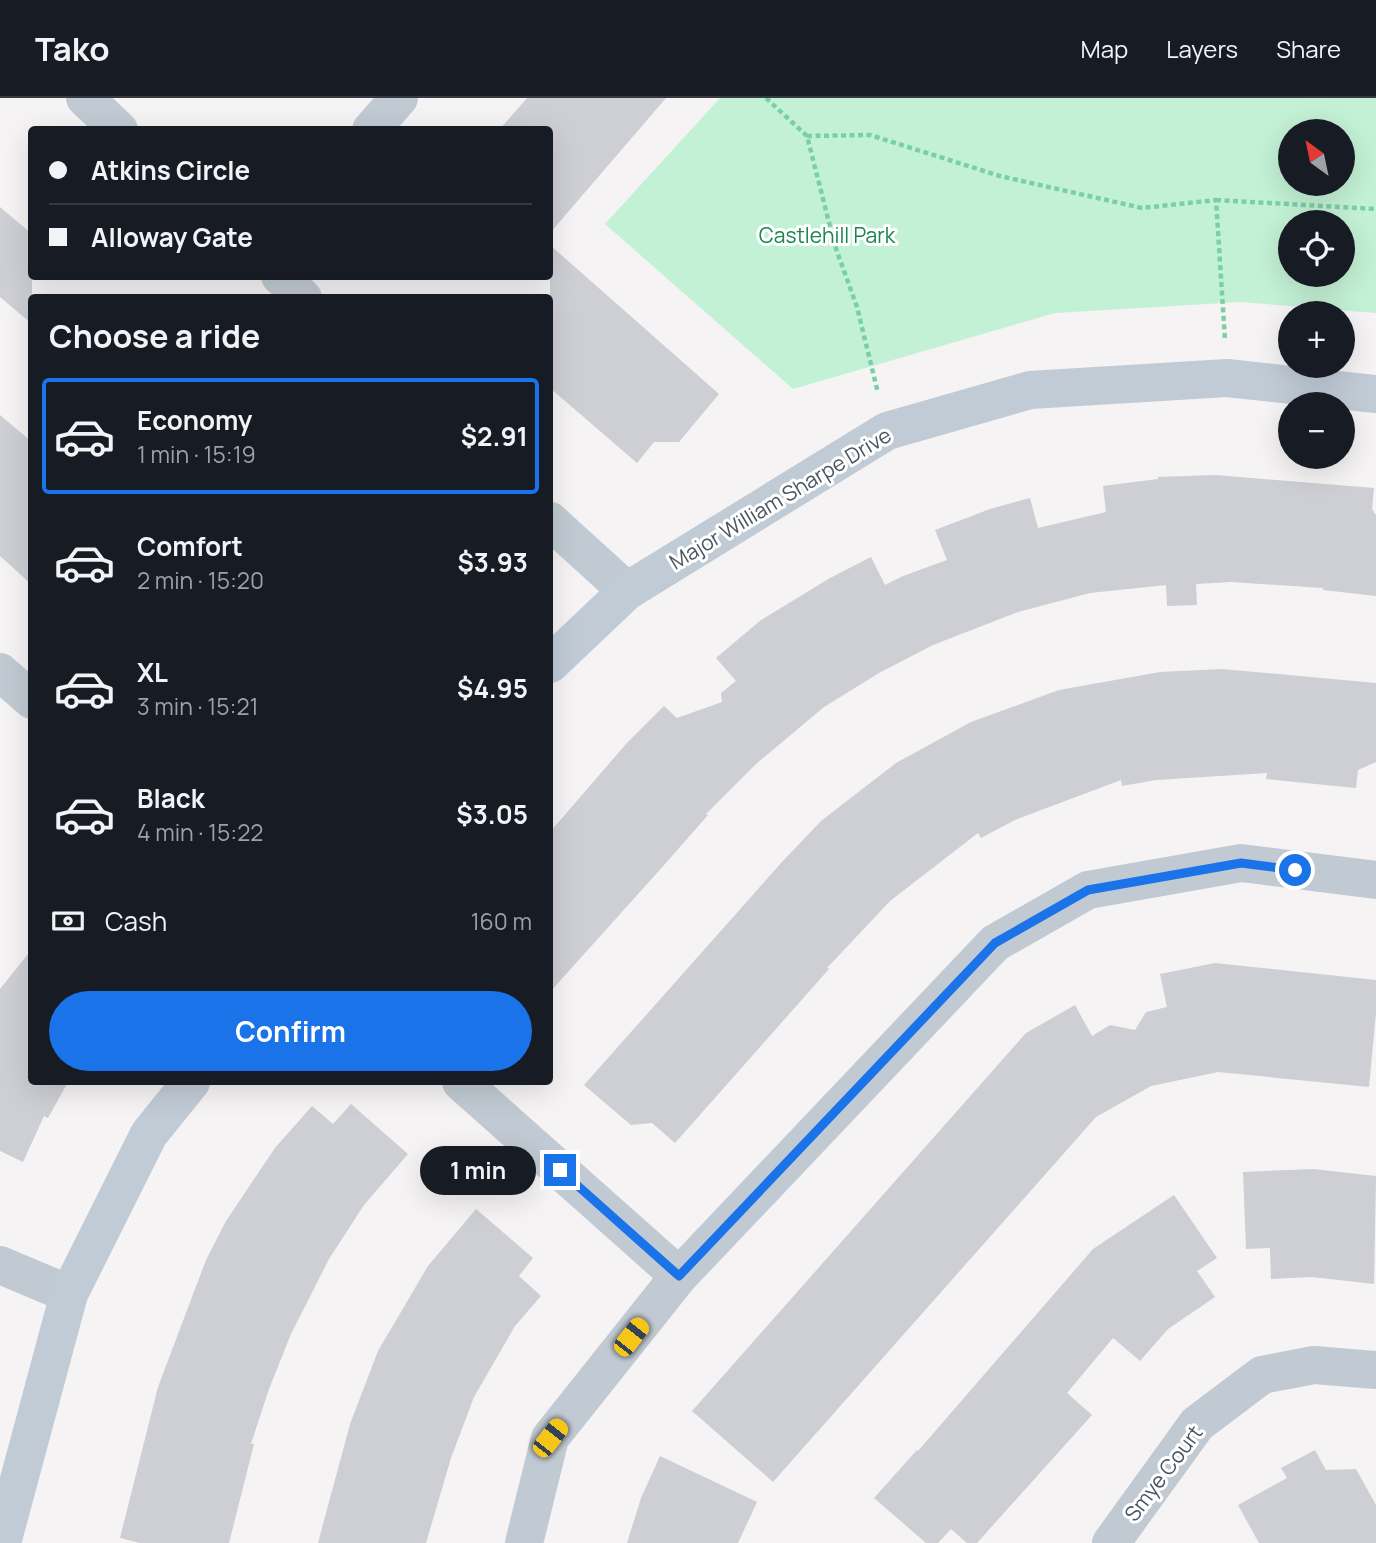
<!DOCTYPE html>
<html lang="en">
<head>
<meta charset="utf-8">
<style>
	:root { --surface:#171b24; --page:#20242c; --text:#f1f3f6; --muted:#9ea1a6; --line:#363941; --accent:#1a73e8 }
	body { margin:0; font-family:Manrope,sans-serif; background:var(--page); color:var(--text); height:100vh; display:flex; flex-direction:column; font-size:26px; white-space:nowrap }
	* { box-sizing:border-box; margin:0 }
	p { font-size:23px; color:var(--muted) }
	.icon { flex:none; width:38px; height:38px; fill:none; stroke:currentColor; stroke-width:2; stroke-linecap:round; stroke-linejoin:round }
	.map { position:relative; flex:1; overflow:hidden }
	.drawer { position:absolute; left:28px; top:196px; width:525px; height:791px; display:flex; flex-direction:column; background:var(--surface); border-radius:7px; box-shadow:0 7px 28px #0002 }
	.drawer>* { flex:none }
	.hud { position:absolute; left:28px; top:28px; width:525px; height:154px; border-radius:7px; box-shadow:0 7px 28px #0002; display:grid; align-content:center; height:154px; padding:0 21px; background:var(--surface) }
	.needle { width:46px; rotate:327deg }
	.controls { position:absolute; left:1278px; top:21px; display:grid; gap:14px }
	.controls a { display:grid; place-items:center; width:77px; height:77px; border-radius:50%; background:var(--surface); box-shadow:0 7px 28px #0002; font-size:35px }
	.end { position:absolute; width:32px; height:32px; margin:-16px; border:9px solid #1a73e8; background:#fff; box-shadow:0 0 0 4px #fff }
	.from { border-radius:50% }
	.bubble { position:absolute; height:49px; border-radius:24px; background:var(--surface); box-shadow:0 7px 28px #0002; font-size:23px; font-weight:700; line-height:49px; text-align:center }
	.car { position:absolute; width:21px; height:42px; margin:-21px -10px; border-radius:9px; box-shadow:0 0 5px 2px #0007; background:linear-gradient(#f5c518 24%,#345 0 40%,#f5c518 0 76%,#345 0 86%,#f5c518 0) }
	.hud b { display:flex; align-items:center; gap:24px; height:66px; font-size:26px }
	.hud b+b { border-top:2px solid var(--line) }
	.hud i { width:18px; height:18px; background:var(--text) }
	ul { padding:0; list-style:none }
	li { display:flex; align-items:center; gap:21px; height:116px; margin:0 14px 10px; padding:0 7px; border:4px solid transparent; border-radius:7px }
	li div { flex:1 }
	li b { display:block; font-size:26px }
	li em { font-style:normal; font-weight:700 }
	li.on { border-color:var(--accent) }
	li>.icon { width:63px; height:63px; stroke-width:1.5 }
	h2 { padding:0 21px; font-size:32px; line-height:84px }
	.pay { display:flex; align-items:center; gap:18px; height:77px; padding:0 21px; font-size:26px }
	.pay p { margin-inline-start:auto }
	.cta { display:flex; gap:14px; margin-top:auto; padding:14px 21px }
	.cta a { flex:1; height:80px; border-radius:42px; background:var(--accent); color:#fff; font-size:28px; font-weight:700; line-height:80px; text-align:center }
	header { display:flex; align-items:center; gap:42px; box-sizing:border-box; height:98px; padding:0 35px; background:var(--surface); border-bottom:2px solid var(--line) }
	header strong { font-size:33px }
	nav { display:flex; gap:38px; margin-inline-start:auto; font-size:24px }
	.map>svg:first-child { display:block }
	.green { fill:#c3f1d5; fill-rule:evenodd }
	.building { fill:#cdcfd5 }
	.lines { fill:none; stroke-linecap:round; stroke-linejoin:round }
	.path { stroke:#7ad0a6; stroke-width:4.5; stroke-dasharray:5 3.5; stroke-linecap:butt }
	.street { stroke:#c1cad2; stroke-width:38 }
	.secondary { stroke:#c1cbd6; stroke-width:38 }
	.route { stroke:#1a73e8; stroke-width:9 }
	.labels { text-anchor:middle; dominant-baseline:central; stroke-width:6; stroke-linejoin:round; paint-order:stroke }
	.park-label { font-size:21px; fill:#17864f; stroke:#fff }
	.street-label { font-size:21px; fill:#4a5661; stroke:#fff }
</style>
</head>
<body>
<header>
<strong>Tako</strong>
<nav><a>Map</a><a>Layers</a><a>Share</a></nav>
</header>
<div class="map">
<svg width="1376" height="1445" viewBox="0 0 1376 1445">
	<rect width="100%" height="100%" fill="#f5f3f3"/>
	<path class="green" d="M720,0H1376V215L1240,204L1055,215L793,291L605,126ZM1290,33H1342V86H1290ZM1290,124H1342V177H1290Z"/>
	<path class="building" d="M527,0H666L550,135V32H499Z
		M0,109L32,136V226L0,199Z
		M550,147L719,296L679,344H654L637,365L550,290Z
		M0,317L32,344V487L0,458Z
		M1215,377L1374,390L1372,411L1376,417V498L1323,492V490L1231,484L1196,486L1197,507L1167,508L1166,487L1090,495L1018,514L933,547L879,575L824,609L756,666L706,716L708,717L665,766L550,894V734L626,646L664,608L677,620L722,604L721,595L736,583L716,560L761,522L830,480L871,459L885,487L903,478L947,462L935,432L990,411L1030,400L1038,430L1106,414L1103,388L1158,381V379Z
		M1222,571L1376,585V664L1358,672L1356,690L1266,681L1267,675L1156,682L1122,688L1121,682L1015,722L981,740L978,735L890,803L827,870L829,871L675,1045L652,1025L631,1027L584,987L782,764L821,723L896,665L971,624L1059,592L1160,574Z
		M32,851V984H68L48,1020L44,1018L23,1064L0,1053V891Z
		M1215,865L1376,882V915L1369,989L1218,974L1151,988L1096,1019L773,1384L692,1313L1026,935L1075,907L1092,938L1110,927L1135,932L1146,914L1167,909L1160,876Z
		M351,1006L408,1056L364,1107L329,1161L291,1236L269,1291L251,1346H254L229,1445H140L120,1440L158,1289L206,1162L226,1123L275,1050L312,1008L333,1026Z
		M1313,1071L1376,1078L1374,1186L1312,1179L1271,1181L1270,1150L1246,1151L1243,1074Z
		M1174,1097L1217,1160L1197,1173L1215,1199L1168,1231L1140,1263L1113,1240L1067,1295L1092,1317L977,1445H967L951,1431L938,1445H926L874,1400L917,1352L918,1353L1093,1151Z
		M476,1111L533,1160L519,1178L541,1198L515,1228L474,1299L451,1360L426,1445H318L350,1326L378,1253L428,1168Z
		M1315,1352L1326,1372L1356,1371L1376,1407V1445H1259L1238,1407L1287,1380L1281,1370Z
		M660,1358L757,1404L738,1445H627L641,1400Z"/>
	<g class="lines">
		<path class="path" d="M766,0L807,38L835,148L857,209L878,295
			M807,38L870,37L1000,78L1142,110L1216,102L1225,242
			M1216,102L1376,111"/>
		<path class="street" d="M85,0L119,32
			M371,32L399,0
			M280,178L303,200
			M550,423L627,493
			M0,574L32,602
			M461,984L679,1178
			M0,1167L69,1196
			M524,1445L550,1340L679,1178L995,845L1088,792L1241,765L1376,782
			M1111,1445L1197,1326L1262,1277L1314,1267L1376,1272"/>
		<path class="secondary" d="M550,566L627,493L887,333L1030,292L1227,280L1376,296
			M2,1445L69,1196L149,1036L191,984"/>
	</g>
	<g class="lines">
		<path class="route" d="M560,1072L679,1178L995,845L1088,792L1241,765L1295,772"/>
	</g>
	<g class="labels">
		<g class="park-label">
			<text x="827" y="137">Castlehill Park</text>
		</g>
		<g class="street-label">
			<text transform="translate(780 400) rotate(-31)">Major William Sharpe Drive</text>
			<text transform="translate(1163 1375) rotate(-53)">Smye Court</text>
		</g>
	</g>
</svg>
<div class="controls">
<a><svg class="needle" viewBox="-14 -14 28 28"><path d="M0-13l5 13h-10z" fill="#e53935"/><path d="M0 13l5-13h-10z" fill="#9ea1a6"/></svg></a>
<a><svg class="icon" aria-label="locate" viewBox="0 0 24 24"><circle cx="12" cy="12" r="6"/><path d="M12 2v4M12 18v4M2 12h4M18 12h4"/></svg></a>
<a>+</a>
<a>−</a>
</div>
<i class="end from" style="left:1295px;top:772px"></i>
<i class="end" style="left:560px;top:1072px"></i>
<div class="bubble" style="left:420px;top:1048px;width:116px">1 min</div>
<i class="car" style="left:631px;top:1239px;rotate:38deg"></i>
<i class="car" style="left:550px;top:1340px;rotate:38deg"></i>
<div class="hud">
<b><i class="from"></i>Atkins Circle</b>
<b><i></i>Alloway Gate</b>
</div>
<section class="drawer">
<h2>Choose a ride</h2>
<ul>
<li class="on"><svg class="icon" aria-label="car" viewBox="0 0 24 24"><path d="M5 17H2v-5l4-1 3-4h7l3 4 3 1v5h-3M9 17h6M6 11h13"/><circle cx="7" cy="17" r="2"/><circle cx="17" cy="17" r="2"/></svg><div><b>Economy</b><p>1 min · 15:19</p></div><em>$2.91</em></li>
<li><svg class="icon" aria-label="car" viewBox="0 0 24 24"><path d="M5 17H2v-5l4-1 3-4h7l3 4 3 1v5h-3M9 17h6M6 11h13"/><circle cx="7" cy="17" r="2"/><circle cx="17" cy="17" r="2"/></svg><div><b>Comfort</b><p>2 min · 15:20</p></div><em>$3.93</em></li>
<li><svg class="icon" aria-label="car" viewBox="0 0 24 24"><path d="M5 17H2v-5l4-1 3-4h7l3 4 3 1v5h-3M9 17h6M6 11h13"/><circle cx="7" cy="17" r="2"/><circle cx="17" cy="17" r="2"/></svg><div><b>XL</b><p>3 min · 15:21</p></div><em>$4.95</em></li>
<li><svg class="icon" aria-label="car" viewBox="0 0 24 24"><path d="M5 17H2v-5l4-1 3-4h7l3 4 3 1v5h-3M9 17h6M6 11h13"/><circle cx="7" cy="17" r="2"/><circle cx="17" cy="17" r="2"/></svg><div><b>Black</b><p>4 min · 15:22</p></div><em>$3.05</em></li>
</ul>
<div class="pay"><svg class="icon" aria-label="cash" viewBox="0 0 24 24"><path d="M3 7h18v10H3z"/><circle cx="12" cy="12" r="2"/></svg>Cash<p>160 m</p></div>
<div class="cta"><a>Confirm</a></div>
</section>
</div>
</body>
</html>
